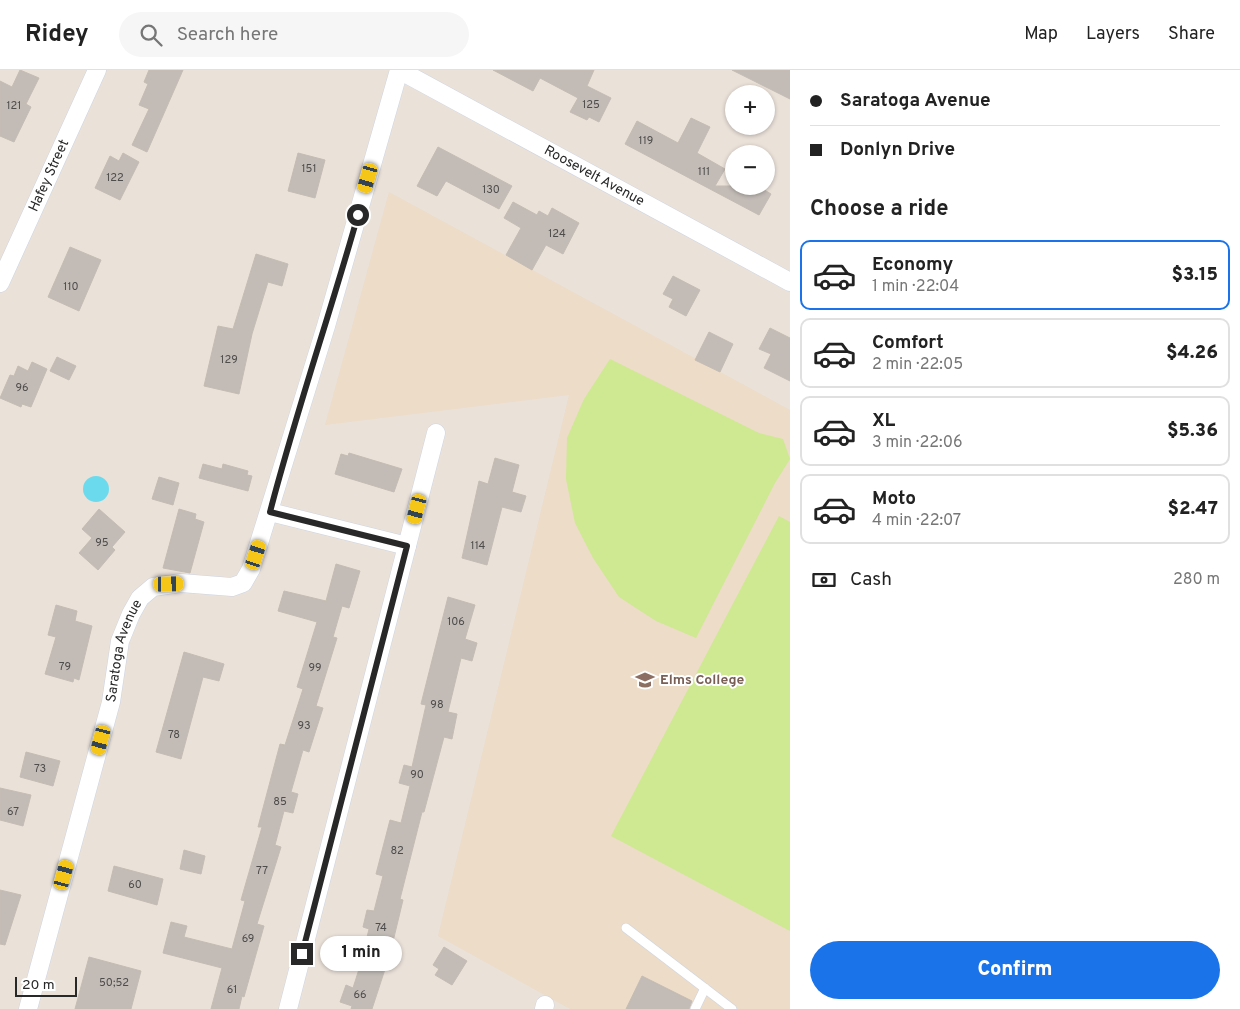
<!DOCTYPE html>
<html lang="en">
<head>
<meta charset="utf-8">
<style>
	:root { --surface:#fff; --page:#f6f6f6; --text:#222; --muted:#767676; --line:#e0e0e0; --accent:#1a73e8 }
	body { margin:0; font-family:Overpass,sans-serif; background:var(--page); color:var(--text); height:100vh; display:flex; flex-direction:column; font-size:19px; white-space:nowrap }
	* { box-sizing:border-box; margin:0 }
	p { font-size:16px; color:var(--muted) }
	.icon { flex:none; width:28px; height:28px; fill:none; stroke:currentColor; stroke-width:2; stroke-linecap:round; stroke-linejoin:round }
	.map { position:relative; flex:1; overflow:hidden }
	.sheet { display:flex; flex-direction:column; background:var(--surface); width:450px }
	.sheet>* { flex:none }
	.hud { display:grid; align-content:center; height:110px; padding:0 20px; background:var(--surface) }
	.controls { position:absolute; left:725px; top:15px; display:grid; gap:10px }
	.controls a { display:grid; place-items:center; width:50px; height:50px; border-radius:50%; background:var(--surface); box-shadow:0 1px 4px #0004; font-size:25px }
	.scale { position:absolute; left:15px; bottom:12px; width:62px; box-sizing:border-box; padding-left:5px; border:2px solid #282828; border-top:0; font-size:14px; line-height:18px; white-space:nowrap; color:#282828; -webkit-text-stroke:4px #fff; paint-order:stroke }
	.end { position:absolute; width:22px; height:22px; margin:-11px; border:6px solid #282828; background:#fff; box-shadow:0 0 0 2px #fff }
	.from { border-radius:50% }
	.bubble { position:absolute; height:35px; border-radius:18px; background:var(--surface); box-shadow:0 1px 4px #0004; font-size:16px; font-weight:800; line-height:35px; text-align:center }
	.car { position:absolute; width:15px; height:30px; margin:-15px -8px; border-radius:6px; box-shadow:0 0 4px 1px #0007; background:linear-gradient(#f5c518 24%,#345 0 40%,#f5c518 0 76%,#345 0 86%,#f5c518 0) }
	.hud b { display:flex; align-items:center; gap:18px; height:48px; font-size:19px }
	.hud b+b { border-top:1px solid var(--line) }
	.hud i { width:12px; height:12px; background:var(--text) }
	ul { padding:0; list-style:none }
	li { display:flex; align-items:center; gap:15px; height:70px; margin:0 10px 8px; padding:0 10px; border:2px solid var(--line); border-radius:10px }
	li div { flex:1 }
	li b { display:block; font-size:19px }
	li em { font-style:normal; font-weight:800 }
	li.selected { border-color:var(--accent) }
	li>.icon { width:45px; height:45px; stroke-width:1.5 }
	h2 { padding:0 20px; font-size:22px; line-height:60px }
	.pay { display:flex; align-items:center; gap:12px; height:55px; padding:0 20px; font-size:19px }
	.pay p { margin-inline-start:auto }
	.cta { display:flex; gap:10px; margin-top:auto; padding:10px 20px }
	.cta a { flex:1; height:58px; border-radius:30px; background:var(--accent); color:#fff; font-size:20px; font-weight:800; line-height:58px; text-align:center }
	header { display:flex; align-items:center; gap:30px; box-sizing:border-box; height:70px; padding:0 25px; background:var(--surface); border-bottom:1px solid var(--line) }
	header strong { font-size:24px }
	nav { display:flex; gap:28px; margin-inline-start:auto; font-size:18px }
	.search { width:350px; height:45px; background:var(--page); display:flex; align-items:center; gap:12px; box-sizing:border-box; padding:0 18px; border-radius:28px; color:var(--muted); font-size:19px }
	main { display:flex; flex:1; min-height:0 }
	.map>svg:first-child { display:block }
	.education { fill:#ecdcc8 }
	.pitch { fill:#cee991 }
	.water { fill:#6cdaed }
	.building { fill:#c2bbb6; stroke:#c5bdb3 }
	.lines { fill:none; stroke-linecap:round; stroke-linejoin:round }
	.service-casing { stroke:#ced4e1; stroke-width:10 }
	.minor-casing { stroke:#ced4e1; stroke-width:19 }
	.service { stroke:#fff; stroke-width:9 }
	.minor { stroke:#fff; stroke-width:18 }
	.route { stroke:#282828; stroke-width:6 }
	.labels { text-anchor:middle; dominant-baseline:central; stroke-width:4; stroke-linejoin:round; paint-order:stroke }
	.number-label { font-size:11px; fill:#4e4d4c }
	.street-label { font-size:14px; fill:#282828; stroke:#fff }
	.education-label { font-size:14px; font-weight:bold; fill:#785e54; stroke:#fff; text-anchor:start }
</style>
</head>
<body>
<header>
<strong>Ridey</strong>
<div class="search"><svg class="icon" aria-label="search" viewBox="0 0 24 24"><circle cx="10" cy="10" r="6"/><path d="M15 15l6 6"/></svg>Search here</div>
<nav><a>Map</a><a>Layers</a><a>Share</a></nav>
</header>
<main>
<div class="map">
<svg width="790" height="939" viewBox="0 0 790 939">
	<rect width="100%" height="100%" fill="#eae1d9"/>
	<path class="education" d="M389,122L790,340V939H570L438,866L569,325L325,355Z"/>
	<path class="pitch" d="M610,289L759,363L783,369L790,389L775,413L696,568L656,551L619,527L593,488L575,453L566,409L567,368L584,329Z
		M779,446L790,452V861L611,766Z"/>
	<path class="water" d="M83 419a13 13 0 1 1 26 0a13 13 0 1 1-26 0Z"/>
	<path class="building" d="M20,0L39,8L26,34L31,37L14,72L0,66V11L12,17Z
		M149,0H183L147,82L132,75L149,39L139,35L148,14L144,12Z
		M493,0H594L587,16L611,28L599,52L589,47L587,50L570,42L578,28L540,8L533,21Z
		M732,0H790V29Z
		M691,48L710,57L697,83L725,99L715,116H758L771,124L759,145L625,74L637,51L678,73Z
		M438,77L512,116L499,139L446,111L437,126L417,116Z
		M123,83L139,92L120,130L95,118L110,86L119,91Z
		M298,83L325,90L315,128L288,121Z
		M513,132L537,145L539,141L548,146L552,138L579,153L563,184L546,175L532,200L506,185L521,158L504,148Z
		M70,177L101,190L79,241L48,227Z
		M256,184L288,194L282,216L268,212L252,264L239,324L204,316L218,256L233,259Z
		M673,206L700,220L686,246L669,237L673,229L663,224Z
		M770,258L790,268V311L764,298L771,284L759,279Z
		M709,262L733,274L720,302L695,290Z
		M57,287L76,296L69,310L50,301Z
		M32,292L47,299L31,337L22,334L21,337L0,328L10,305L14,306L18,296L28,301Z
		M349,383L402,399L394,422L335,404L341,384L348,386Z
		M495,388L519,395L512,422L526,426L521,442L502,437L487,495L462,488L479,411L488,414Z
		M203,394L222,399L223,394L248,401L247,405L252,406L248,421L199,408Z
		M159,407L179,413L173,435L152,429Z
		M99,439L125,462L112,477L115,480L98,500L79,483L92,468L82,459Z
		M179,439L196,444L195,449L204,452L190,503L163,498Z
		M336,494L360,501L349,538L342,536L333,567L337,568L316,636L323,638L309,682L303,680L291,722L298,724L293,743L284,741L275,775L281,777L257,854L264,856L244,927L242,926L239,939H211L222,898L163,883L171,852L187,856L184,867L232,879L245,831L241,830L262,757H258L280,674L285,675L303,619L297,617L317,552L278,541L284,521L326,531Z
		M448,527L475,535L465,569L477,573L472,591L461,588L448,642L457,644L452,669L444,667L424,742H422L400,829L403,830L390,884L372,939H351L352,936L340,932L346,915L353,918L360,896L369,859L363,857L367,840L374,841L383,806L376,804L390,750L401,753L410,716L399,713L404,695L412,697L426,635L421,634Z
		M56,535L77,541L75,551L92,556L79,610L74,608L73,612L45,604L56,567L48,565Z
		M184,582L224,594L219,611L203,607L181,689L156,682Z
		M26,682L60,691L53,716L20,707Z
		M0,718L31,725L23,756L0,750Z
		M184,780L205,786L201,804L180,799Z
		M114,796L163,809L157,835L108,821Z
		M0,820L21,825L5,875L0,874Z
		M444,877L467,891L452,915L435,905L439,899L433,895Z
		M89,887L141,901L131,939H75Z
		M642,906L692,931L689,939H626Z"/>
	<g class="lines">
		<g class="service-casing">
			<path id="service" d="M626,858L732,939
				M695,939L705,918"/>
		</g>
		<g class="minor-casing">
			<g id="minor">
				<path id="s1" d="M399,0L790,212"/>
				<path id="s2" d="M0,213L97,0"/>
				<path d="M270,442L407,476"/>
				<path id="s3" d="M28,939L111,632L120,571L131,544L140,528L153,517L181,513L232,517L243,513L251,499L326,256L399,0"/>
				<path d="M288,939L436,363"/>
				<path d="M544,939L545,935"/>
			</g>
		</g>
		<use href="#service" class="service"/>
		<use href="#minor" class="minor"/>
	</g>
	<g class="lines">
		<path class="route" d="M302,884L407,476L270,442C296,342 330,244 358,145"/>
	</g>
	<defs>
		<g id="university-bare" transform="scale(1.5)"><path d="M0-5L7-2L0 1L-7-2ZM-4 1L0 2.5L4 1V4Q0 6-4 4Z" fill="#8d6e63" stroke="#fff" stroke-width="2.5" paint-order="stroke"/></g>
	</defs>
	<g fill-rule="evenodd">
		<use href="#university-bare" x="645" y="610"/>
	</g>
	<g class="labels">
		<g class="number-label">
			<text x="591" y="35">125</text>
			<text x="14" y="36">121</text>
			<text x="646" y="71">119</text>
			<text x="309" y="99">151</text>
			<text x="704" y="102">111</text>
			<text x="115" y="108">122</text>
			<text x="491" y="120">130</text>
			<text x="557" y="164">124</text>
			<text x="71" y="217">110</text>
			<text x="229" y="290">129</text>
			<text x="22" y="318">96</text>
			<text x="102" y="473">95</text>
			<text x="478" y="476">114</text>
			<text x="456" y="552">106</text>
			<text x="65" y="597">79</text>
			<text x="315" y="598">99</text>
			<text x="437" y="635">98</text>
			<text x="304" y="656">93</text>
			<text x="174" y="665">78</text>
			<text x="40" y="699">73</text>
			<text x="417" y="705">90</text>
			<text x="280" y="732">85</text>
			<text x="13" y="742">67</text>
			<text x="397" y="781">82</text>
			<text x="262" y="801">77</text>
			<text x="135" y="815">60</text>
			<text x="381" y="858">74</text>
			<text x="248" y="869">69</text>
			<text x="114" y="913">50;52</text>
			<text x="232" y="920">61</text>
			<text x="360" y="925">66</text>
		</g>
		<g class="street-label">
			<text stroke="none"><textPath href="#s2" startOffset="118">Hafey Street</textPath></text>
			<text stroke="none"><textPath href="#s1" startOffset="222">Roosevelt Avenue</textPath></text>
			<text stroke="none"><textPath href="#s3" startOffset="371">Saratoga Avenue</textPath></text>
		</g>
		<g class="education-label">
			<text x="660" y="610">Elms College</text>
		</g>
	</g>
</svg>
<div class="controls">
<a>+</a>
<a>−</a>
</div>
<div class="scale">20 m</div>
<i class="end from" style="left:358px;top:145px"></i>
<i class="end" style="left:302px;top:884px"></i>
<div class="bubble" style="left:320px;top:866px;width:82px">1 min</div>
<i class="car" style="left:368px;top:108px;rotate:196deg"></i>
<i class="car" style="left:417px;top:439px;rotate:195deg"></i>
<i class="car" style="left:256px;top:485px;rotate:18deg"></i>
<i class="car" style="left:169px;top:514px;rotate:89deg"></i>
<i class="car" style="left:101px;top:670px;rotate:195deg"></i>
<i class="car" style="left:64px;top:805px;rotate:15deg"></i>
</div>
<section class="sheet">
<div class="hud">
<b><i class="from"></i>Saratoga Avenue</b>
<b><i></i>Donlyn Drive</b>
</div>
<h2>Choose a ride</h2>
<ul>
<li class="selected"><svg class="icon" aria-label="car" viewBox="0 0 24 24"><path d="M5 17H2v-5l4-1 3-4h7l3 4 3 1v5h-3M9 17h6M6 11h13"/><circle cx="7" cy="17" r="2"/><circle cx="17" cy="17" r="2"/></svg><div><b>Economy</b><p>1 min · 22:04</p></div><em>$3.15</em></li>
<li><svg class="icon" aria-label="car" viewBox="0 0 24 24"><path d="M5 17H2v-5l4-1 3-4h7l3 4 3 1v5h-3M9 17h6M6 11h13"/><circle cx="7" cy="17" r="2"/><circle cx="17" cy="17" r="2"/></svg><div><b>Comfort</b><p>2 min · 22:05</p></div><em>$4.26</em></li>
<li><svg class="icon" aria-label="car" viewBox="0 0 24 24"><path d="M5 17H2v-5l4-1 3-4h7l3 4 3 1v5h-3M9 17h6M6 11h13"/><circle cx="7" cy="17" r="2"/><circle cx="17" cy="17" r="2"/></svg><div><b>XL</b><p>3 min · 22:06</p></div><em>$5.36</em></li>
<li><svg class="icon" aria-label="car" viewBox="0 0 24 24"><path d="M5 17H2v-5l4-1 3-4h7l3 4 3 1v5h-3M9 17h6M6 11h13"/><circle cx="7" cy="17" r="2"/><circle cx="17" cy="17" r="2"/></svg><div><b>Moto</b><p>4 min · 22:07</p></div><em>$2.47</em></li>
</ul>
<div class="pay"><svg class="icon" aria-label="cash" viewBox="0 0 24 24"><path d="M3 7h18v10H3z"/><circle cx="12" cy="12" r="2"/></svg>Cash<p>280 m</p></div>
<div class="cta"><a>Confirm</a></div>
</section>
</main>
</body>
</html>
